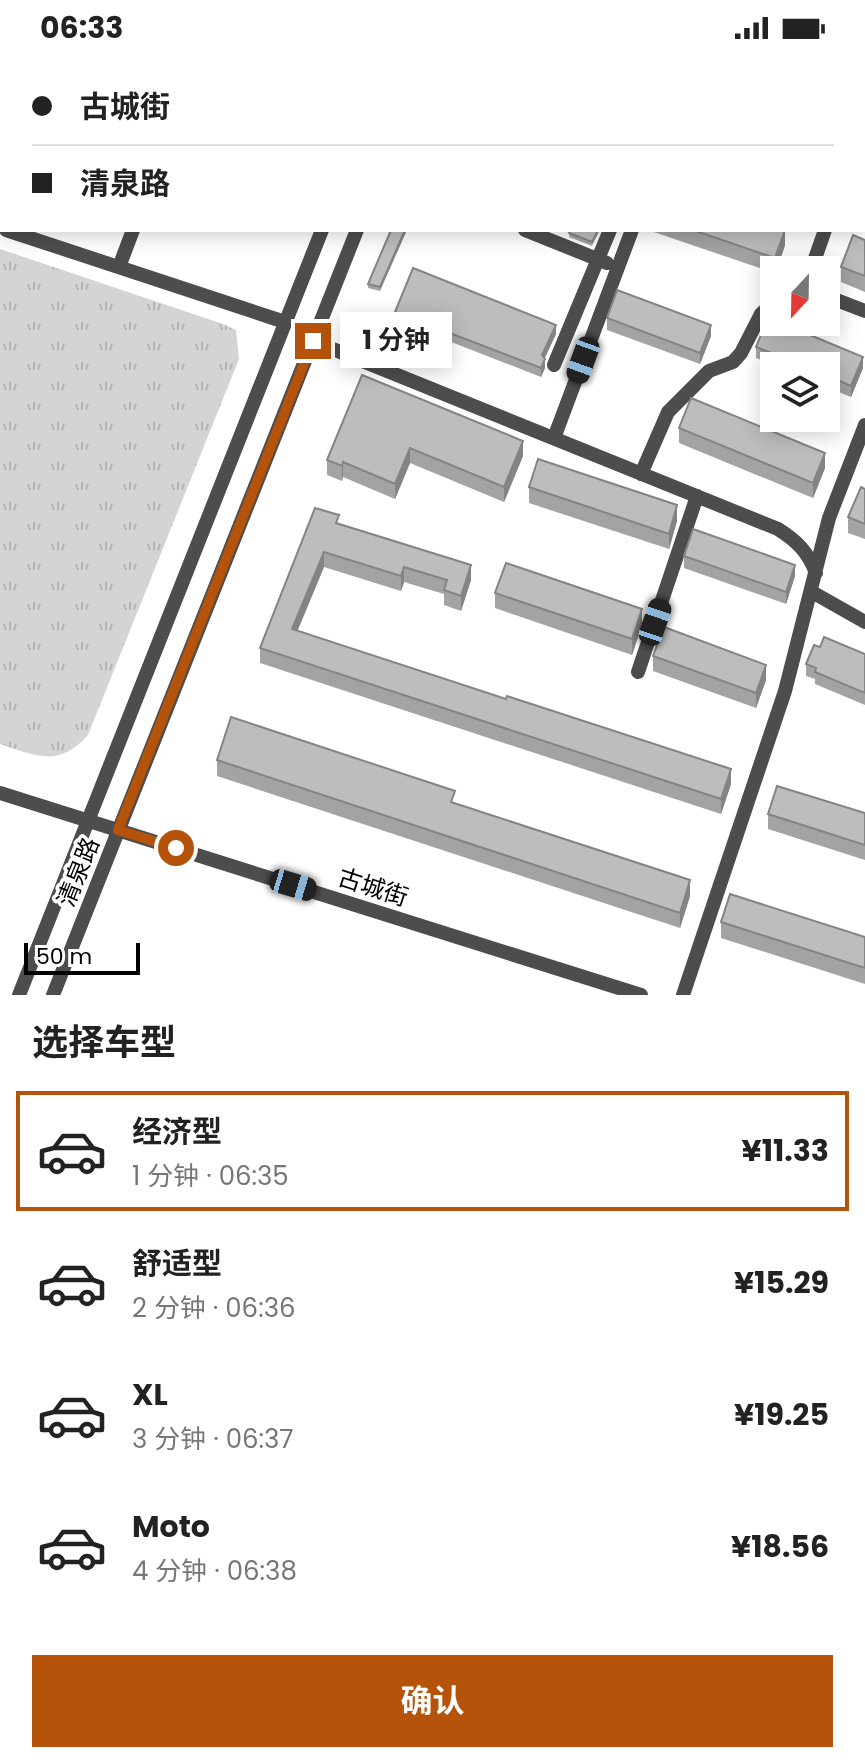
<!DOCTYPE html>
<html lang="zh">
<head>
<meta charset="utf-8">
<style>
	:root { --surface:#fff; --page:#f6f6f6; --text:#222; --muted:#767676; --line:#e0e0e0; --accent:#b45309 }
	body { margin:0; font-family:Poppins,"Noto Sans SC",sans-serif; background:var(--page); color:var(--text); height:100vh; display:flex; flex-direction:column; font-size:30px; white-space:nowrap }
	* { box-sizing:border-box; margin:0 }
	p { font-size:26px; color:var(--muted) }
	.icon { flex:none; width:44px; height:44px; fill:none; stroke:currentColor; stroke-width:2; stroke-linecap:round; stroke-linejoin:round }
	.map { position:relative; height:939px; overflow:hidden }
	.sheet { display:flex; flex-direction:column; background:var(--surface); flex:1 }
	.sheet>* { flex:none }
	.top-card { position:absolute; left:0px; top:0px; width:866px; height:176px; box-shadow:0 4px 20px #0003; display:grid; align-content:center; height:176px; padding:0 32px; background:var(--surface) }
	.needle { width:52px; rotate:202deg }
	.buttons { position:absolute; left:760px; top:200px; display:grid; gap:16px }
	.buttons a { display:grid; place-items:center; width:80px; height:80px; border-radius:0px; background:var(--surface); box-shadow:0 4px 20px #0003; font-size:40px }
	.scale { position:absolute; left:24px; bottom:20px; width:116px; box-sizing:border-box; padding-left:8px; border:4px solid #000; border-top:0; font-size:22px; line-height:28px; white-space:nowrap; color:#000; -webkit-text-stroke:6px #fff; paint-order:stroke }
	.end { position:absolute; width:36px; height:36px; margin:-18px; border:10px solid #b45309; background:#fff; box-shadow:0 0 0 4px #fff }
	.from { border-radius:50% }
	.bubble { position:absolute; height:56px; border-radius:0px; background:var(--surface); box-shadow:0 4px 20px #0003; font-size:26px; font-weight:700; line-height:56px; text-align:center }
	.car { position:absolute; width:24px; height:48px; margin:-24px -12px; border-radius:10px; box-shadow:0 0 6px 2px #0007; background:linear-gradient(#222 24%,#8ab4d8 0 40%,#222 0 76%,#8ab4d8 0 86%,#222 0) }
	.top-card b { display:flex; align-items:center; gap:28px; height:76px; font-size:30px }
	.top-card b+b { border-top:2px solid var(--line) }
	.top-card i { width:20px; height:20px; background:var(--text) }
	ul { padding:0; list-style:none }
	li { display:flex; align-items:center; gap:24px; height:120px; margin:0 16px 12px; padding:0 16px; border:4px solid transparent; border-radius:0px }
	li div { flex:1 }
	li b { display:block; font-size:30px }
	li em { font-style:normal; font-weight:700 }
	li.active { border-color:var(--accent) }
	li>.icon { width:72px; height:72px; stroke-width:1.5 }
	h2 { padding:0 32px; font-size:36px; line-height:96px }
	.cta { display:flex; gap:16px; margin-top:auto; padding:16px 32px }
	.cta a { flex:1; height:92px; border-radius:0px; background:var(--accent); color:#fff; font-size:32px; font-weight:700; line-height:92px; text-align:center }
	.status { display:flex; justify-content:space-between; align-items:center; height:56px; padding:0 40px; background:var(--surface); direction:ltr }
	.status svg { height:22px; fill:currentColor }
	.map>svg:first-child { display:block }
	.park { fill:url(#park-tufts) }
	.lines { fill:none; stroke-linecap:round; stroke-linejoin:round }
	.minor { stroke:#4d4d4d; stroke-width:14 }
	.wall { fill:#a3a3a3 }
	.shaded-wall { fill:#848484 }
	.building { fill:#bdbdbd; stroke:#848484; stroke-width:2 }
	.route { stroke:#b45309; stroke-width:10 }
	.labels { text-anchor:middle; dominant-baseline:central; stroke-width:7; stroke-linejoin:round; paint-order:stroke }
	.street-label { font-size:24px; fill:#000; stroke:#fff }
</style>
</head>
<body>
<div class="status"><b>06:33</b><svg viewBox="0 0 49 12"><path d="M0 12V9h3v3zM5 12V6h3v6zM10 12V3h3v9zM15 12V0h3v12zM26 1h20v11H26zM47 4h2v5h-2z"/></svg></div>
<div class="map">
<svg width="865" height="939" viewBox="0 0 865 939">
	<defs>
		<pattern id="park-tufts" width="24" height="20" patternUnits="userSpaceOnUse" patternTransform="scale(2)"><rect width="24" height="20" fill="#d4d4d4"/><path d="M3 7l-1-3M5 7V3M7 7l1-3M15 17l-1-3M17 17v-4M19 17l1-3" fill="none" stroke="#b4b4b4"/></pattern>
	</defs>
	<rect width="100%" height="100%" fill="#fff"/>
	<path class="park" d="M0,193L223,268L236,274L239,303L88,679C59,712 36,700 0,688Z"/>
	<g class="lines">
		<path class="minor" d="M369,0L375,2
			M234,2L235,0
			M390,2L391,0
			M425,2L426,0
			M697,2L698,0
			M6,174L285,266
			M525,174L607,207
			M119,211L133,174
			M811,214L825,174
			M826,240L865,255
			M313,285L778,473C797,485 808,496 816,517
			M554,309L610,174
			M554,382L632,174
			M641,418L668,356L709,315L733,306L741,297L761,258L774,246
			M812,536L865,566
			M638,616L697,440
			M0,737L641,939
			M19,939L322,174
			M53,939L357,174
			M683,939L785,635L829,462L865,369"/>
	</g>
	<path class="wall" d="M8,0H126V2H19Z
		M790,0H841L840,2H796Z
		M391,174L380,235L368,232V228Z
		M570,174H600L592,190L569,181Z
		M648,174H785V189L777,214H774V217Z
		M865,184V236L841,226V211Z
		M395,256L556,278L544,303L545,312L541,321L395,264Z
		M607,262L711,280L700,308L607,274Z
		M756,291L863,312L851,341L826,331V310H775L756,302Z
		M362,319L523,400L504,446L410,407L395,443L343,421L342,425L327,419V404Z
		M679,372L825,412L813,442L679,387Z
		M529,431L677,465L669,493L529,447Z
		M865,433V483L848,477V461Z
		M339,468L471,524L461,555L444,549V538L404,526L401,535L324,511L298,574L731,728L721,758L260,607V592Z
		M684,500L795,520L786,548L684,512Z
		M495,537L642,569L632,599L495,552Z
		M820,591L865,598V649L815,628V623L806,620V608Z
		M653,600L766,624L756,652L653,615Z
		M217,704L455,747L690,840L680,872L217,720Z
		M865,757V804L768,773V758Z
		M721,866L865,881V928L721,882Z"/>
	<path class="shaded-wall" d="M405,174H407L380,235V231Z
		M785,174V189L777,214H775V202Z
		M556,269V278L542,308V299Z
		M711,269V280L700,308V297Z
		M863,301V312L851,341V330Z
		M545,303V312L541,321V312Z
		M523,385V400L504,446V431Z
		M410,392V407L395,443V428Z
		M825,397V412L813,442V427Z
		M343,406V421L342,425V410Z
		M677,449V465L669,493V478Z
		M324,496V511L292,587V573Z
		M471,509V524L461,555V540Z
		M795,509V520L786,548V536Z
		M404,511V526L401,535V520Z
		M642,553V569L632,599V583Z
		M766,609V624L756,652V637Z
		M731,713V728L721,758V743Z
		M690,824V840L680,872V857Z"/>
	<path class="building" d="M391,174H405L380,231L368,228Z
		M570,174H598L592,186L569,177Z
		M693,174H785L775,202Z
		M853,179L865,184V220L841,211Z
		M413,212L556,269L542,299L545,303L541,312L395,256Z
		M617,234L711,269L700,297L607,262Z
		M768,262L774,264V266H779L863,301L851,330L826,319V310H804L756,291Z
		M362,319L523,385L504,431L410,392L395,428L343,406L342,410L327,404Z
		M691,342L825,397L813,427L679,372Z
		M538,403L677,449L669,478L529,431Z
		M861,431L865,433V468L848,461Z
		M315,452L339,459L336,467L471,509L461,540L444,534L447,524L404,511L401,520L324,496L292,573L506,643L507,640L731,713L721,743L260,592Z
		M693,473L795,509L786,536L684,500Z
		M506,507L642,553L632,583L495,537Z
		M664,571L766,609L756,637L653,600Z
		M824,581L865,598V637L815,616L816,612L806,608L814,589L820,591Z
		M231,661L455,735L451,746L690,824L680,857L217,704Z
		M777,730L865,757V789L768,758Z
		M730,838L865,881V912L721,866Z"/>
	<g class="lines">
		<path class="route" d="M176,792L118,774L313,285"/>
	</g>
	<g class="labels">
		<g class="street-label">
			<text transform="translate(78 816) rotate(-68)">清泉路</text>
			<text transform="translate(373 831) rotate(18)">古城街</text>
		</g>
	</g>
</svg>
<div class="buttons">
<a><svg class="needle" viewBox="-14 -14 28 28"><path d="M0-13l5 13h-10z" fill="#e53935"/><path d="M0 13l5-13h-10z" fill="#767676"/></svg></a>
<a><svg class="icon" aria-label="layers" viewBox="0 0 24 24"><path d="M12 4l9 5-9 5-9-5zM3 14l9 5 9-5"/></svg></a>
</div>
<div class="scale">50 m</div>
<i class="end from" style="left:176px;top:792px"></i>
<i class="end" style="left:313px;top:285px"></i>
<div class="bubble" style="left:340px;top:256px;width:112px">1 分钟</div>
<i class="car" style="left:583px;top:304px;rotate:200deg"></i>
<i class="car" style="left:655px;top:566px;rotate:19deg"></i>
<i class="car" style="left:293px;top:829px;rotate:107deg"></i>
<div class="top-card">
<b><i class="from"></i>古城街</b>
<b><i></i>清泉路</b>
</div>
</div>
<section class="sheet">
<h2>选择车型</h2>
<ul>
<li class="active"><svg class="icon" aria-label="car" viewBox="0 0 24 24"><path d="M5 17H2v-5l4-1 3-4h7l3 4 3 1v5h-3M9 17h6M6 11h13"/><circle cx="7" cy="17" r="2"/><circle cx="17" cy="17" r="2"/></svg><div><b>经济型</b><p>1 分钟 · 06:35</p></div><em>¥11.33</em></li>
<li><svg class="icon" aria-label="car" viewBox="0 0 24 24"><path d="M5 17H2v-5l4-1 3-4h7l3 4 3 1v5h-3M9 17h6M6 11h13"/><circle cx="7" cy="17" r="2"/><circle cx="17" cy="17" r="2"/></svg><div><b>舒适型</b><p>2 分钟 · 06:36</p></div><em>¥15.29</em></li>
<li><svg class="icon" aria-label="car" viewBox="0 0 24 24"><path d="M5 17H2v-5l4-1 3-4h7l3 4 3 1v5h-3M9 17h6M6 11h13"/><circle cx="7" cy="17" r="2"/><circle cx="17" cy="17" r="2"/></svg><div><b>XL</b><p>3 分钟 · 06:37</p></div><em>¥19.25</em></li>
<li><svg class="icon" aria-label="car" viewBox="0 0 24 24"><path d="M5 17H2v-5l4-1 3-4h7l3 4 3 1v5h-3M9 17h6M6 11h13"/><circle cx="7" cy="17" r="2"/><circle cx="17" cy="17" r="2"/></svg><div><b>Moto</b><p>4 分钟 · 06:38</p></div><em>¥18.56</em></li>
</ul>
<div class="cta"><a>确认</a></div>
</section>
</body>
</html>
